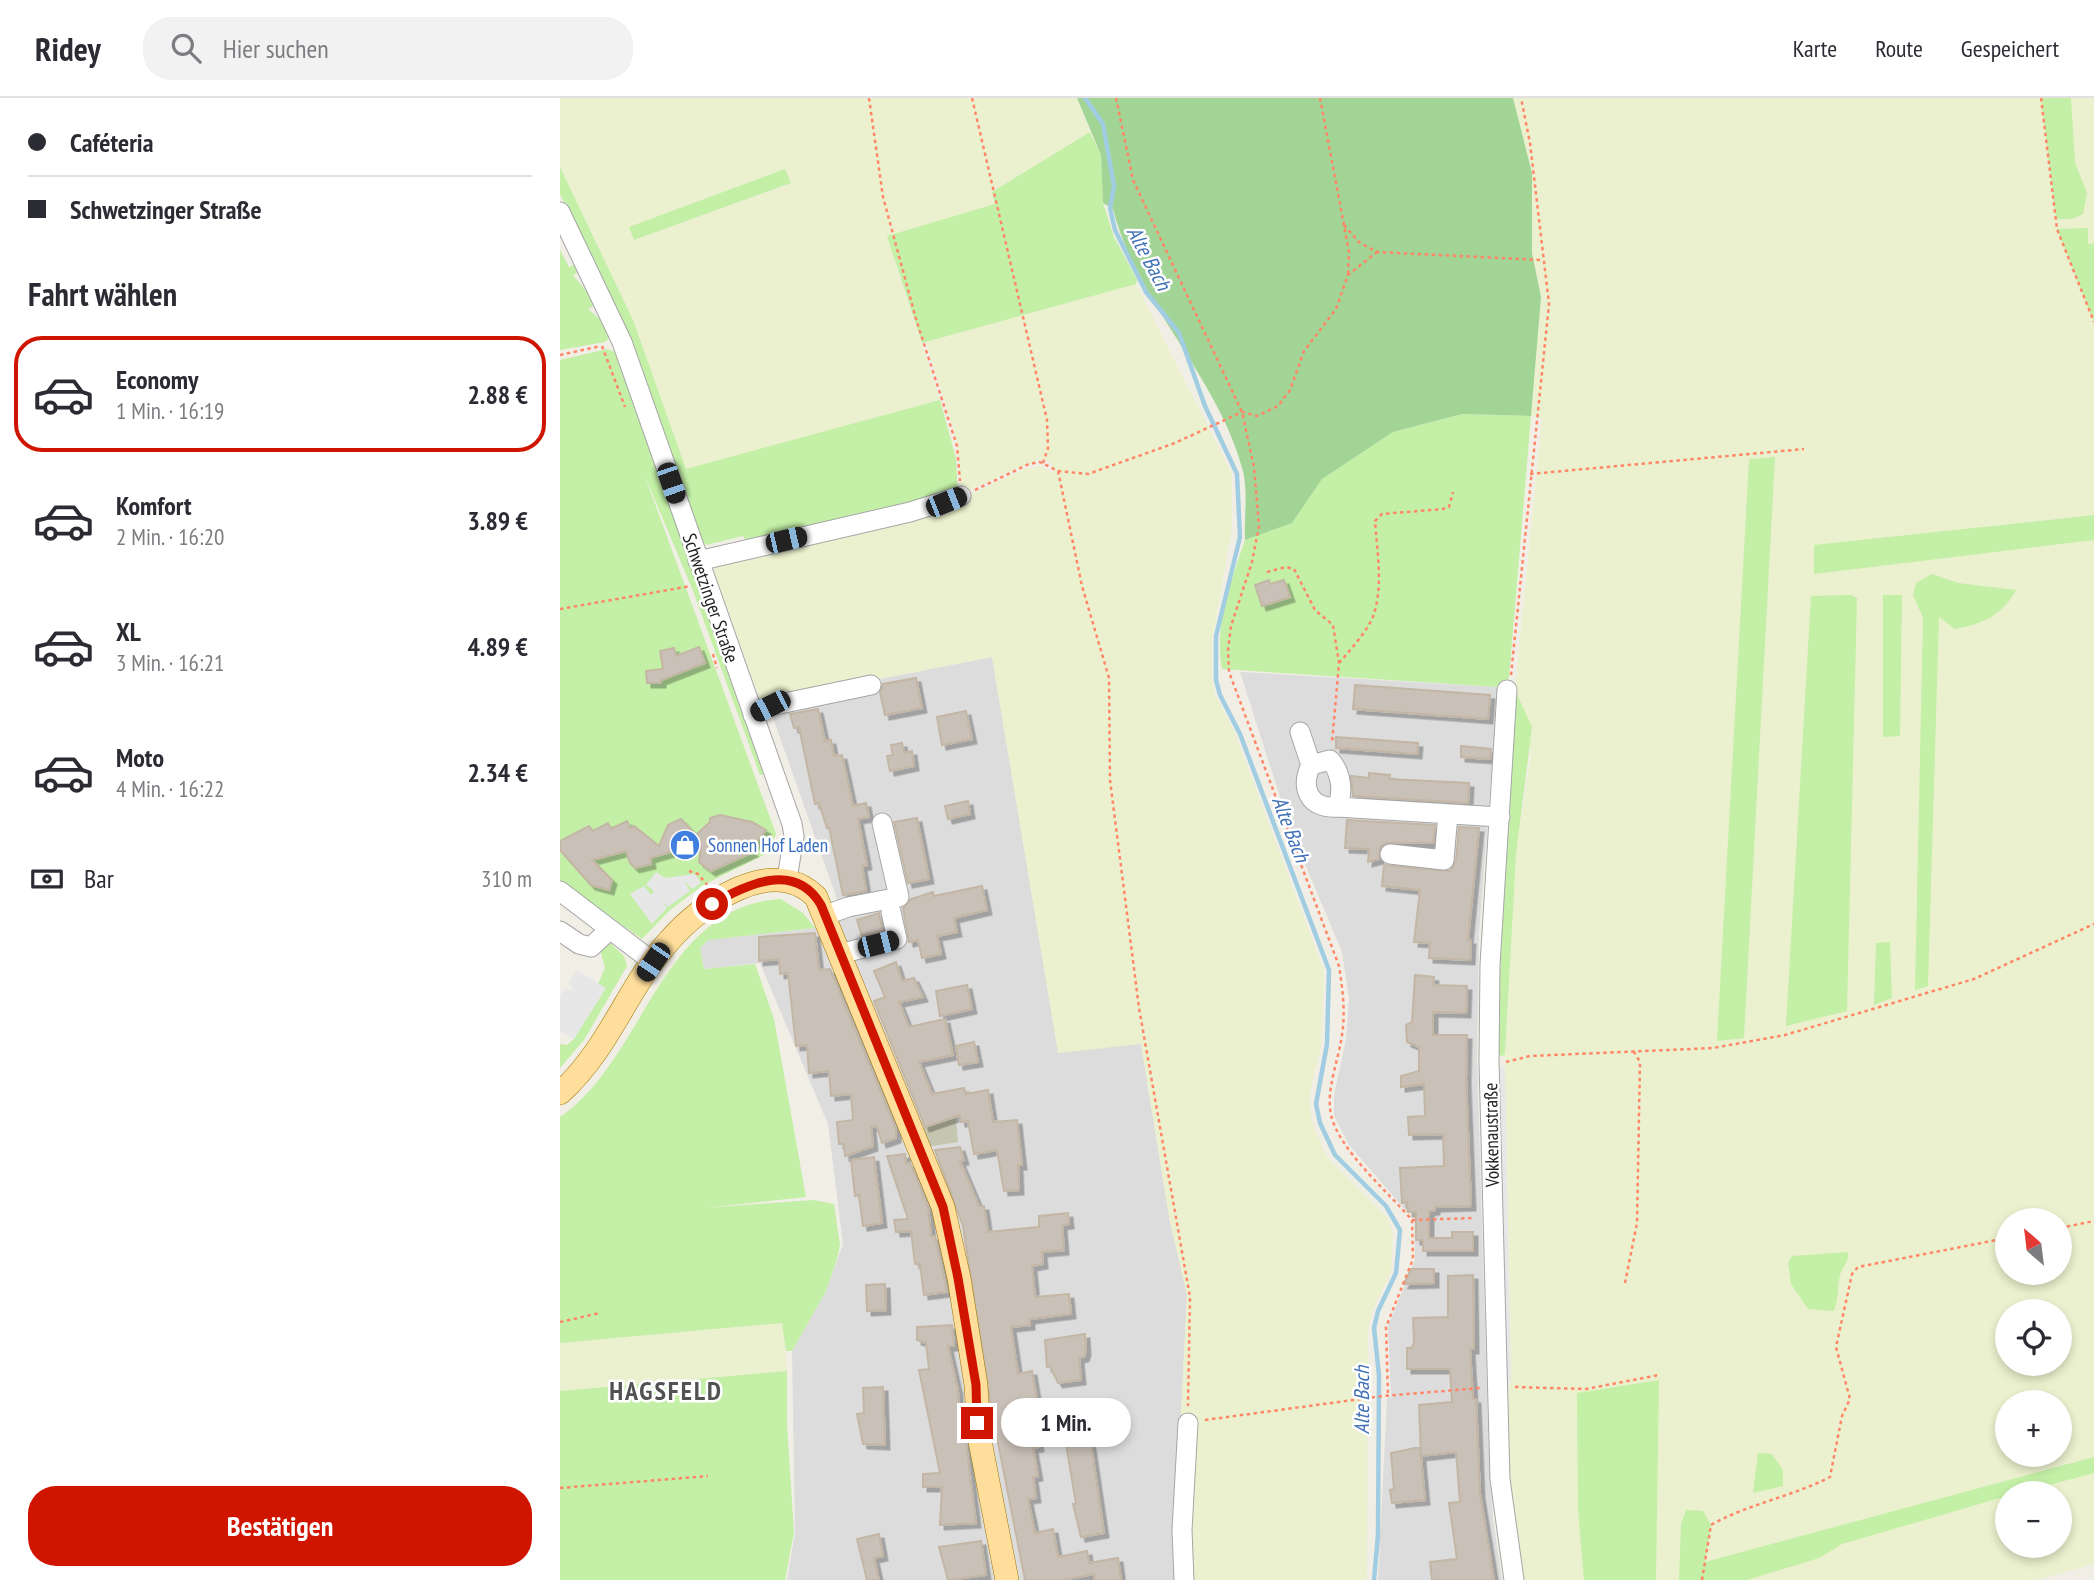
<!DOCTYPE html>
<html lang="de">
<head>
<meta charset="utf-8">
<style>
	:root { --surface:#fff; --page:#f2f2f3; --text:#2b2b33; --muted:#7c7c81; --line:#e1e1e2; --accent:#cf1500 }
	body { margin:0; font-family:"PT Sans Narrow",sans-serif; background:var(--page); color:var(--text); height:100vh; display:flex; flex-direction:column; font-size:26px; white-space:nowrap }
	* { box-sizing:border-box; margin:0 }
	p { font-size:23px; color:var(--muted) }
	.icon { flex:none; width:38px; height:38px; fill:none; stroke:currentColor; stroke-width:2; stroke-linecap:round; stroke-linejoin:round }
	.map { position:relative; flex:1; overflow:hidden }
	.details { display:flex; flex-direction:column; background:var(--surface); width:560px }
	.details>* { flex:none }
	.guide { display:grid; align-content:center; height:154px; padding:0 28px; background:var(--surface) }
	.needle { width:46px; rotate:332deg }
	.buttons { position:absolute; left:1435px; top:1110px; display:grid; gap:14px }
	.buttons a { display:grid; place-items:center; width:77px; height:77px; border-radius:50%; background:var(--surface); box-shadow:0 4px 10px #0003; font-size:35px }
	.end { position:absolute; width:32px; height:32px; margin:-16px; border:9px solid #cf1500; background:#fff; box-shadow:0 0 0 4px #fff }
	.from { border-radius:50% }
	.bubble { position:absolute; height:49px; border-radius:24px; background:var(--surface); box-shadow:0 4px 10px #0003; font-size:23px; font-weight:700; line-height:49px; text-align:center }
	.car { position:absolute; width:21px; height:42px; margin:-21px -10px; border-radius:9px; box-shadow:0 0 5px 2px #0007; background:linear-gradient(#222 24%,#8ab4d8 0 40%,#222 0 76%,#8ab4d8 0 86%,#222 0) }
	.guide b { display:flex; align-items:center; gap:24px; height:66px; font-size:26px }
	.guide b+b { border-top:2px solid var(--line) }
	.guide i { width:18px; height:18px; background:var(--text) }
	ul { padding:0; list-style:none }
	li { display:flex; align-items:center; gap:21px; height:116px; margin:0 14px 10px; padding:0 14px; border:4px solid transparent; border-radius:28px }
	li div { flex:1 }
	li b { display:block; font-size:26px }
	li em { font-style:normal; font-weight:700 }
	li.selected { border-color:var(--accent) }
	li>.icon { width:63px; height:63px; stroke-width:1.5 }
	h2 { padding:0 28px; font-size:32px; line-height:84px }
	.pay { display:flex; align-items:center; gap:18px; height:77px; padding:0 28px; font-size:26px }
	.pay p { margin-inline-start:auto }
	.button { display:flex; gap:14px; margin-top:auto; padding:14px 28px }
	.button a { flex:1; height:80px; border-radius:28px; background:var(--accent); color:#fff; font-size:28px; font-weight:700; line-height:80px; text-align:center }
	header { display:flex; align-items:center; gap:42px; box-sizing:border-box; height:98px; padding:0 35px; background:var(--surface); border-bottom:2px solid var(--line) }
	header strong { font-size:33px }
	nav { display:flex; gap:38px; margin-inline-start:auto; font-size:24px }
	.search { width:490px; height:63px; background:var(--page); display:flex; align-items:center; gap:18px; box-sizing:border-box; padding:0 24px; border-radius:28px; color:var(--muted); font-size:26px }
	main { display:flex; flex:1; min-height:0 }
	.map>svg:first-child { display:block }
	.residential { fill:#dddcdc }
	.construction { fill:#c4c6af }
	.farmland { fill:#ebf1ce; fill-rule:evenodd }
	.grass { fill:#c3efa6 }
	.forest { fill:#a2d496 }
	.parking { fill:#e7e7e7 }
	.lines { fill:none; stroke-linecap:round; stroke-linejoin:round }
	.stream { stroke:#a1cde2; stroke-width:4.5 }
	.building { fill:#c9c1b7; stroke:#c4b6a5; stroke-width:2; filter:url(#shadow) }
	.minor-casing { stroke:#a6a6a6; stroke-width:21 }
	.major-casing { stroke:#9b7700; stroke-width:24 }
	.path { stroke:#ff8768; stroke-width:2.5; stroke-dasharray:3.5 3.5; stroke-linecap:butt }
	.minor { stroke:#fff; stroke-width:19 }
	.major { stroke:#ffde9c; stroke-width:23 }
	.route { stroke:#cf1500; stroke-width:9 }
	.labels { text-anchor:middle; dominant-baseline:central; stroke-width:5; stroke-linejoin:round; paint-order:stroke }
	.street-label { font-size:19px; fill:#1f1f1f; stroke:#fff }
	.shop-label { font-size:19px; fill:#366cbe; stroke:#fff; text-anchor:start }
	.water-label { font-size:21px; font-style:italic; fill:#4271b8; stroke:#fff }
	.district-label { font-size:26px; font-weight:bold; letter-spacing:2px; fill:#525252; stroke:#fff }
</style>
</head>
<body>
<header>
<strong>Ridey</strong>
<div class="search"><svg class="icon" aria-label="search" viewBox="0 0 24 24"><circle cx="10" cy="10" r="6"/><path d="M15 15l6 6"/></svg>Hier suchen</div>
<nav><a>Karte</a><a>Route</a><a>Gespeichert</a></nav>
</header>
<main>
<section class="details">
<div class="guide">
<b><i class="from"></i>Caféteria</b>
<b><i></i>Schwetzinger Straße</b>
</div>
<h2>Fahrt wählen</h2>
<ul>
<li class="selected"><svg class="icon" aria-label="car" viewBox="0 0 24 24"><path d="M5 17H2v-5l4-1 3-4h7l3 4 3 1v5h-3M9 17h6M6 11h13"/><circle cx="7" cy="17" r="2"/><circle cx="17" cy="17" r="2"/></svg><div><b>Economy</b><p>1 Min. · 16:19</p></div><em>2.88 €</em></li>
<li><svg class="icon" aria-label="car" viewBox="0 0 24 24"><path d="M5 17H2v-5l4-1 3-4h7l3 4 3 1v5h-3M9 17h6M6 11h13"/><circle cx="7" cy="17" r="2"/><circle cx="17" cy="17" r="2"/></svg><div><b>Komfort</b><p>2 Min. · 16:20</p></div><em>3.89 €</em></li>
<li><svg class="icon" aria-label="car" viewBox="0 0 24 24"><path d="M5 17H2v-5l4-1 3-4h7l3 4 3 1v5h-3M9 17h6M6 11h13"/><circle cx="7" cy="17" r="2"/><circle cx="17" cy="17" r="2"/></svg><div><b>XL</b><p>3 Min. · 16:21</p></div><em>4.89 €</em></li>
<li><svg class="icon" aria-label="car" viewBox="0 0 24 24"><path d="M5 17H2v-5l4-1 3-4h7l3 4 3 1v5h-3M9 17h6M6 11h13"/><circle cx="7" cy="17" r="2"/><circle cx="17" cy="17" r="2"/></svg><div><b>Moto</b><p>4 Min. · 16:22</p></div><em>2.34 €</em></li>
</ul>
<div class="pay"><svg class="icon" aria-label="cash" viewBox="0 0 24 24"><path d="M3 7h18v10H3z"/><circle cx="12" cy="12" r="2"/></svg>Bar<p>310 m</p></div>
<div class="button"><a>Bestätigen</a></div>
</section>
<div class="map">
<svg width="1534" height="1482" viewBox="0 0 1534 1482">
	<defs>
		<filter id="shadow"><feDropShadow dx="4.5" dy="4.5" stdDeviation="0" flood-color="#0004"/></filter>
	</defs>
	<rect width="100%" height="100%" fill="#f1eee5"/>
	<path class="residential" d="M432,559L479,838L563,946H581L610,1124L627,1196L616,1420L618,1482H227L235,1435L232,1253L266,1193L283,1146L268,1026L200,865L144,871L140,850L148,842L255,830L284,821L207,603Z
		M680,574L938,589L919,835L917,960L929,1362L933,1421L942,1482H818L827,1300L831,1299L828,1228L855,1162L854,1115H848L789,1047L774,1018V997L786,941L789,900L782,854L730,730Z"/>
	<path class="construction" d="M396,1020L398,1044L366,1049L358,1032Z"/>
	<path class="farmland" d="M0,0H517L530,34L432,94L435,106L335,165L380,302L126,372L73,222L0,69ZM225,71L230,86L74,142L70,129Z
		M953,0H1534V145L1528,147L1534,162V417L1419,429L1417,456L1534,442V1466L1476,1482H961L947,1344V1297L951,1284L945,969L956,757L971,657L955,592L982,321L971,318L981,199L972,155V75ZM1215,359L1184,939L1158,943L1189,361ZM1447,1122H1500V1174H1447ZM1447,1213H1500V1265H1447ZM1447,1304H1500V1356H1447ZM1447,1395H1500V1447H1447Z
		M576,186L672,376V430L652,543V580L655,597L674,633L764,873L761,948L749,999L752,1024L766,1058L828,1120L833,1136L831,1175L814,1208L808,1229L807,1482H618L616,1420L627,1196L610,1124L581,946L498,955L432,559L201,604L154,474L159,463L391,405L465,371L480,368L494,375L490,364L480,361L402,395L397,344L366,244Z
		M223,1225L227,1273L0,1293V1245Z"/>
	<path class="grass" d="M1481,0H1511L1515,65L1527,95L1523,116L1512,121H1496Z
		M530,34L541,57L543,105L554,139L577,182L576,186L362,245L327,138L435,106L432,94Z
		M0,69L73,222L126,371L380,302L396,360L398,396L188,447L183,438L146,447L141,440L61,220L0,96Z
		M225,71L231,85L74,142L69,129Z
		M1528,130V146L1534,145V224L1497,131Z
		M0,152L9,169L18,165L22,172L13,177L37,206L28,211L46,226L50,239L45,244L0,252Z
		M47,251L58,255L180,610L206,676L200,677L133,493L83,373L216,736L208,755L143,787L110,812L82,841L0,783V262Z
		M902,316L971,318L949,580L938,589L662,571C654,527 671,484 685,442L732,425L762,381L833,334Z
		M1215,359L1184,940L1157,943L1189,361Z
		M1534,417V442L1254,476V447Z
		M1372,476L1398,485L1456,492C1442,518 1422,526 1395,531L1379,519L1368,888L1355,892L1363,520L1353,497L1356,485Z
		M1291,497L1297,500L1287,913L1226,928L1251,498Z
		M1323,497H1342L1340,638L1323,639Z
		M955,592L972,629L956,757L945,957L941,958L936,954Z
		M221,801L243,815L255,830L148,842L140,850L144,871L195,866L214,921L246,1099L143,1110L253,1102L274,1106L280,1147L277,1161L266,1193L232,1253H226L222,1225L0,1245V1019C85,961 101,808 221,801Z
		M48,843L64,858L67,868L24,942L0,970V946L7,947L14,941L45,870L40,852Z
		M1330,844L1332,900L1314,907L1316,845Z
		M1288,1154C1289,1165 1283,1167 1280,1177C1277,1189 1279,1200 1274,1213L1248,1211L1231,1186L1228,1165L1232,1158Z
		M227,1273V1326L234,1435L225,1482H0V1293Z
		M1099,1282L1096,1482H1024L1018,1412L1017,1295Z
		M1198,1355L1212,1356L1223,1372V1388L1193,1395Z
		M1534,1359V1375L1459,1395H1447V1398L1282,1446L1259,1460L1187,1482H1119L1121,1426L1126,1412L1143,1413L1151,1427L1145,1464Z"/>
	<path class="forest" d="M517,0H953L972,75V155L981,199L971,318L902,316L833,334L762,381L732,425L685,442C684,421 688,394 683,373C658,278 577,206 553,111L543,105L541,57Z"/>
	<path class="parking" d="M96,774L105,780L135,776L141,785L132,791L124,783L130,793L108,809L101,801L107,810L92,826L70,796L84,788L91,797L94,793L86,787Z
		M17,872L46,890L14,941L0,933V898L5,890L11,893L13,889L8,885Z
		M942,969H945L951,1284H943L935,974Z"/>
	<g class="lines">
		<path class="stream" d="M525,0L543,26L554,88L550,110L555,132L586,194L619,235L645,308L677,376L680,439L656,538V582L660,597L680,636L769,872L767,946L756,1006L760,1025L775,1057L826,1108L840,1132L836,1175L818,1213L814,1230L819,1277L818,1437L814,1482"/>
	</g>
	<path class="building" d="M709,482L710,486L724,482L730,499L702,508L695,487Z
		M139,549L145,565L101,582V585H87L86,573L103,571L100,553L114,550L116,558Z
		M356,580L362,610L325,617L320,594L323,586Z
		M795,587L930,597L928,621L793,611Z
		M258,611L265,643L271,642L274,658L282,657L293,708L306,705L309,719L298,721L307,767L302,768L306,793L283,797L269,729L267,730L259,705L255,706L239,629L234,630L230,616Z
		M406,613L412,641L382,647L377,619Z
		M776,639L858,645L857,656L776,650Z
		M342,645L344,655L352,653L354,668L330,673L327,658L333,657L331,647Z
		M901,648L931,651L930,661L901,659Z
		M809,675L830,677L829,681L909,685L908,705L793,698L791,678L809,680Z
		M408,703L410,716L388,721L385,708Z
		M160,717L192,724L206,732L190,752L193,754L151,773L139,764L141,749L121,751L90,760L91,766L75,770L70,765L66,753L32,762L52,782L49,792L31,787L0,752V743L29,728L33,733L48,725L51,731L67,723L70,730L74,728L99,748L108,727L121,721L136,737L150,724V720Z
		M357,720L369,781L348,785L334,724Z
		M787,722L875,727L873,745H826L820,749L819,761L808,764L809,751L785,750Z
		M899,729L919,730L908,842H911L910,862L869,860L870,845L854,844L860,792L822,788L824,767L890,773L896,763Z
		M422,788L427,812L394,820L397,834L377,838L381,856L362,860L358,842L349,844L343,810L351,801L373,794L374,798Z
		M319,815L322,832L302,838L297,822Z
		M255,835L259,872L270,871L336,1031V1040L322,1045L317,1028L311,1029L313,1048L285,1058L284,1046H279L277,1024L293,1022L291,996L271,998L269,973L249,975L247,947L236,948L228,875L220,876L219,861L199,863V839Z
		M336,864L342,883L354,880L363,899L339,904L349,929L385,921L393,957L359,964L372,996L404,990L406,996L428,992L433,1024L457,1022L462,1067H458L459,1092L444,1093L437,1052L414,1056L408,1023L401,1024L400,1017L365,1029L314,903L325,899L314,873Z
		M855,877L874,879L873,887L907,888L906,915L873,914V937H907L906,981L911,1108L875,1109V1112L869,1113V1140H892V1134H913V1153H863V1142H856V1114H848L847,1104L842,1105L840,1070L884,1068L883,1036L849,1037L848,1019L865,1018L864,986L841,989V978L859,973V949L847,944L846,927L852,924Z
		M407,887L412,911L380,918L376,893Z
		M414,944L418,964L399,967L396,948Z
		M400,1049L404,1062L400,1063L419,1108H424L428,1134L479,1129V1118L508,1115L509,1126L502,1127L504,1152L482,1154L483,1166L472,1168L475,1199L509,1196L511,1216L470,1221V1227L451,1229L458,1276L472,1273L481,1326L475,1327L479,1349L473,1350L478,1378L473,1379L476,1400L468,1401L475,1435L493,1431L498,1459L527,1453L529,1465L558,1460L561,1482H535L534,1476L503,1482H465L431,1309L403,1128L375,1052Z
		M345,1056L346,1066L350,1065L368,1109L371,1138H375L387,1194L364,1197L360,1166H355L351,1133L336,1134L334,1122L348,1121L327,1058Z
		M314,1059L322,1125L303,1128L299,1097L295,1098L291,1062Z
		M851,1171H874V1185L844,1186Z
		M913,1177L914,1251H910L913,1301H916L920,1396L934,1482H872L870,1464L897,1461L889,1405L900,1404L896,1354L861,1358L859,1307L892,1304L890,1271H847V1250H852L854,1244L853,1220L888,1219V1178Z
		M325,1186L326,1212L307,1213L306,1187Z
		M392,1227L394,1248H388L398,1293L399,1322L403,1321L416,1425L380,1427L382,1389H363V1376L380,1375L359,1272L369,1271L366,1245L357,1242V1229Z
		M525,1236L526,1253L524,1259L519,1260L521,1282L498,1285L490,1268L487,1269L485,1242Z
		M323,1289L325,1347L303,1346L297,1316L304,1315L303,1290Z
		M528,1326L544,1435L521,1439L513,1406H516L503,1328Z
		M860,1349L865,1402L832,1405L830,1392L834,1391L831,1355Z
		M319,1436L323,1458L314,1460L319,1482H307L297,1441Z
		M421,1443L426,1477L388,1482L379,1449Z"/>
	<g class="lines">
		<g class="minor-casing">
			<path id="minor" d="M0,114L62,244L232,726L234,738L227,781
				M138,463L350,414L401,398
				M947,592L930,867L929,964L940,1381L954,1482
				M193,617L210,608L311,587
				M740,634L751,667
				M770,662C781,674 784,694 777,709C749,711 740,690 751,667Z
				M777,709L940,719
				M830,756L884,762L888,716
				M0,793L93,864
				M266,817L288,809L339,799L322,725
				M0,833L19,846L31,849L49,832
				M280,856L337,841L331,814
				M624,1482L622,1432L628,1325"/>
		</g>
		<g class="major-casing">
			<path id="major" d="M0,995C50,950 66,891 109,843C141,806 213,755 256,799L383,1109L399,1180L416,1287L419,1338L447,1482"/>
		</g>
		<path class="path" d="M309,0L323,99L356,221L397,348L400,383
			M412,0L487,322L488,350L483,365
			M556,0L573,82L682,314L694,369L699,428L692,464L671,528L668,552L669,574L779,868C783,893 786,918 781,943C777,966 766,993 771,1017C779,1052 828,1094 852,1122L853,1161L826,1229L828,1298
			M760,0L789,154L788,177
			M1481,0L1497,131L1534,224
			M784,127L799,144L817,154L982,162
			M42,248L65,309
			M0,257L41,248
			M498,373L522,488L549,580L550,682L579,910L630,1199L628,1308
			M970,376L1244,351
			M415,392L469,366L480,364L498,373L528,376L615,345L682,314L697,318L718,308L730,292L744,253L776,211L788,177L817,154
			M707,474L726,469L734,471L755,512L773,527L779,565L772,645
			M0,511L131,488
			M153,556L157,570
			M779,565C791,551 804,537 812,521C824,493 817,452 815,423L822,416L883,411L889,409L893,394
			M951,577L989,206L970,45L961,0
			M129,773L138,776L148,788
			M946,964L970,958L1153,950L1225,937L1414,881L1534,826
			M852,1122L915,1120
			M1500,1130L1534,1123
			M1065,1185L1077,1125L1080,964L1074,954
			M0,1224L40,1215
			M955,1289L1026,1291L1099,1277
			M645,1322L823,1298L920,1290
			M0,1390L148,1378
			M1142,1482L1151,1427C1188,1406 1231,1399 1270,1379L1282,1318L1290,1301L1276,1249L1292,1176L1298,1169L1447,1140"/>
		<use href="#minor" class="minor"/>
		<use href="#major" class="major"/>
	</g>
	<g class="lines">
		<path class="route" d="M152,806C187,786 235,763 261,807L383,1109L398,1180L416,1287L417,1325"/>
	</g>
	<defs>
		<g id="shop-disc" transform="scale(1.575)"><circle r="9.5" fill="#3f7fe0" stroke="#fff"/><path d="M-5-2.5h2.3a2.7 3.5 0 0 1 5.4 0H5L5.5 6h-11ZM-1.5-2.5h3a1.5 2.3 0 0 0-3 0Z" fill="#fff"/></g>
	</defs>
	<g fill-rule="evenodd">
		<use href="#shop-disc" x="125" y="747"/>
	</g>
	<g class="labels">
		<g class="street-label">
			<text transform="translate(151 500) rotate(71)">Schwetzinger Straße</text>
			<text transform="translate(931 1037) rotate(-91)">Vokkenaustraße</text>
		</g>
		<g class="shop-label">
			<text x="148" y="747">Sonnen Hof Laden</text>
		</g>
		<g class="water-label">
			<text transform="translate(589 160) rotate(62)">Alte Bach</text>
			<text transform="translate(731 731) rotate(69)">Alte Bach</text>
			<text transform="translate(801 1302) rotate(-90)">Alte Bach</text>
		</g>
		<g class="district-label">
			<text x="106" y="1292">HAGSFELD</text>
		</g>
	</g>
</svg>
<div class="buttons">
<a><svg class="needle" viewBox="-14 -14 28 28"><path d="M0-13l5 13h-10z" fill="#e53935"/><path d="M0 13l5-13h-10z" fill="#7c7c81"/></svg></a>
<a><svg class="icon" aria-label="locate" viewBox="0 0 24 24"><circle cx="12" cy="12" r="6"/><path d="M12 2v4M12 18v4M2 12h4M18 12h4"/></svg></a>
<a>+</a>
<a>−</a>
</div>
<i class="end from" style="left:152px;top:806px"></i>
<i class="end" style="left:417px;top:1325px"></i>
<div class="bubble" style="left:441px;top:1300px;width:130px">1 Min.</div>
<i class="car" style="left:111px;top:385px;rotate:161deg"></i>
<i class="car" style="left:386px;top:404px;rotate:68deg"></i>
<i class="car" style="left:226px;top:442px;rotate:77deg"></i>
<i class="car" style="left:210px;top:608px;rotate:243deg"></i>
<i class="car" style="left:318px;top:846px;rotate:76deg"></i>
<i class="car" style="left:93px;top:864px;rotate:214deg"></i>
</div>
</main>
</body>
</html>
